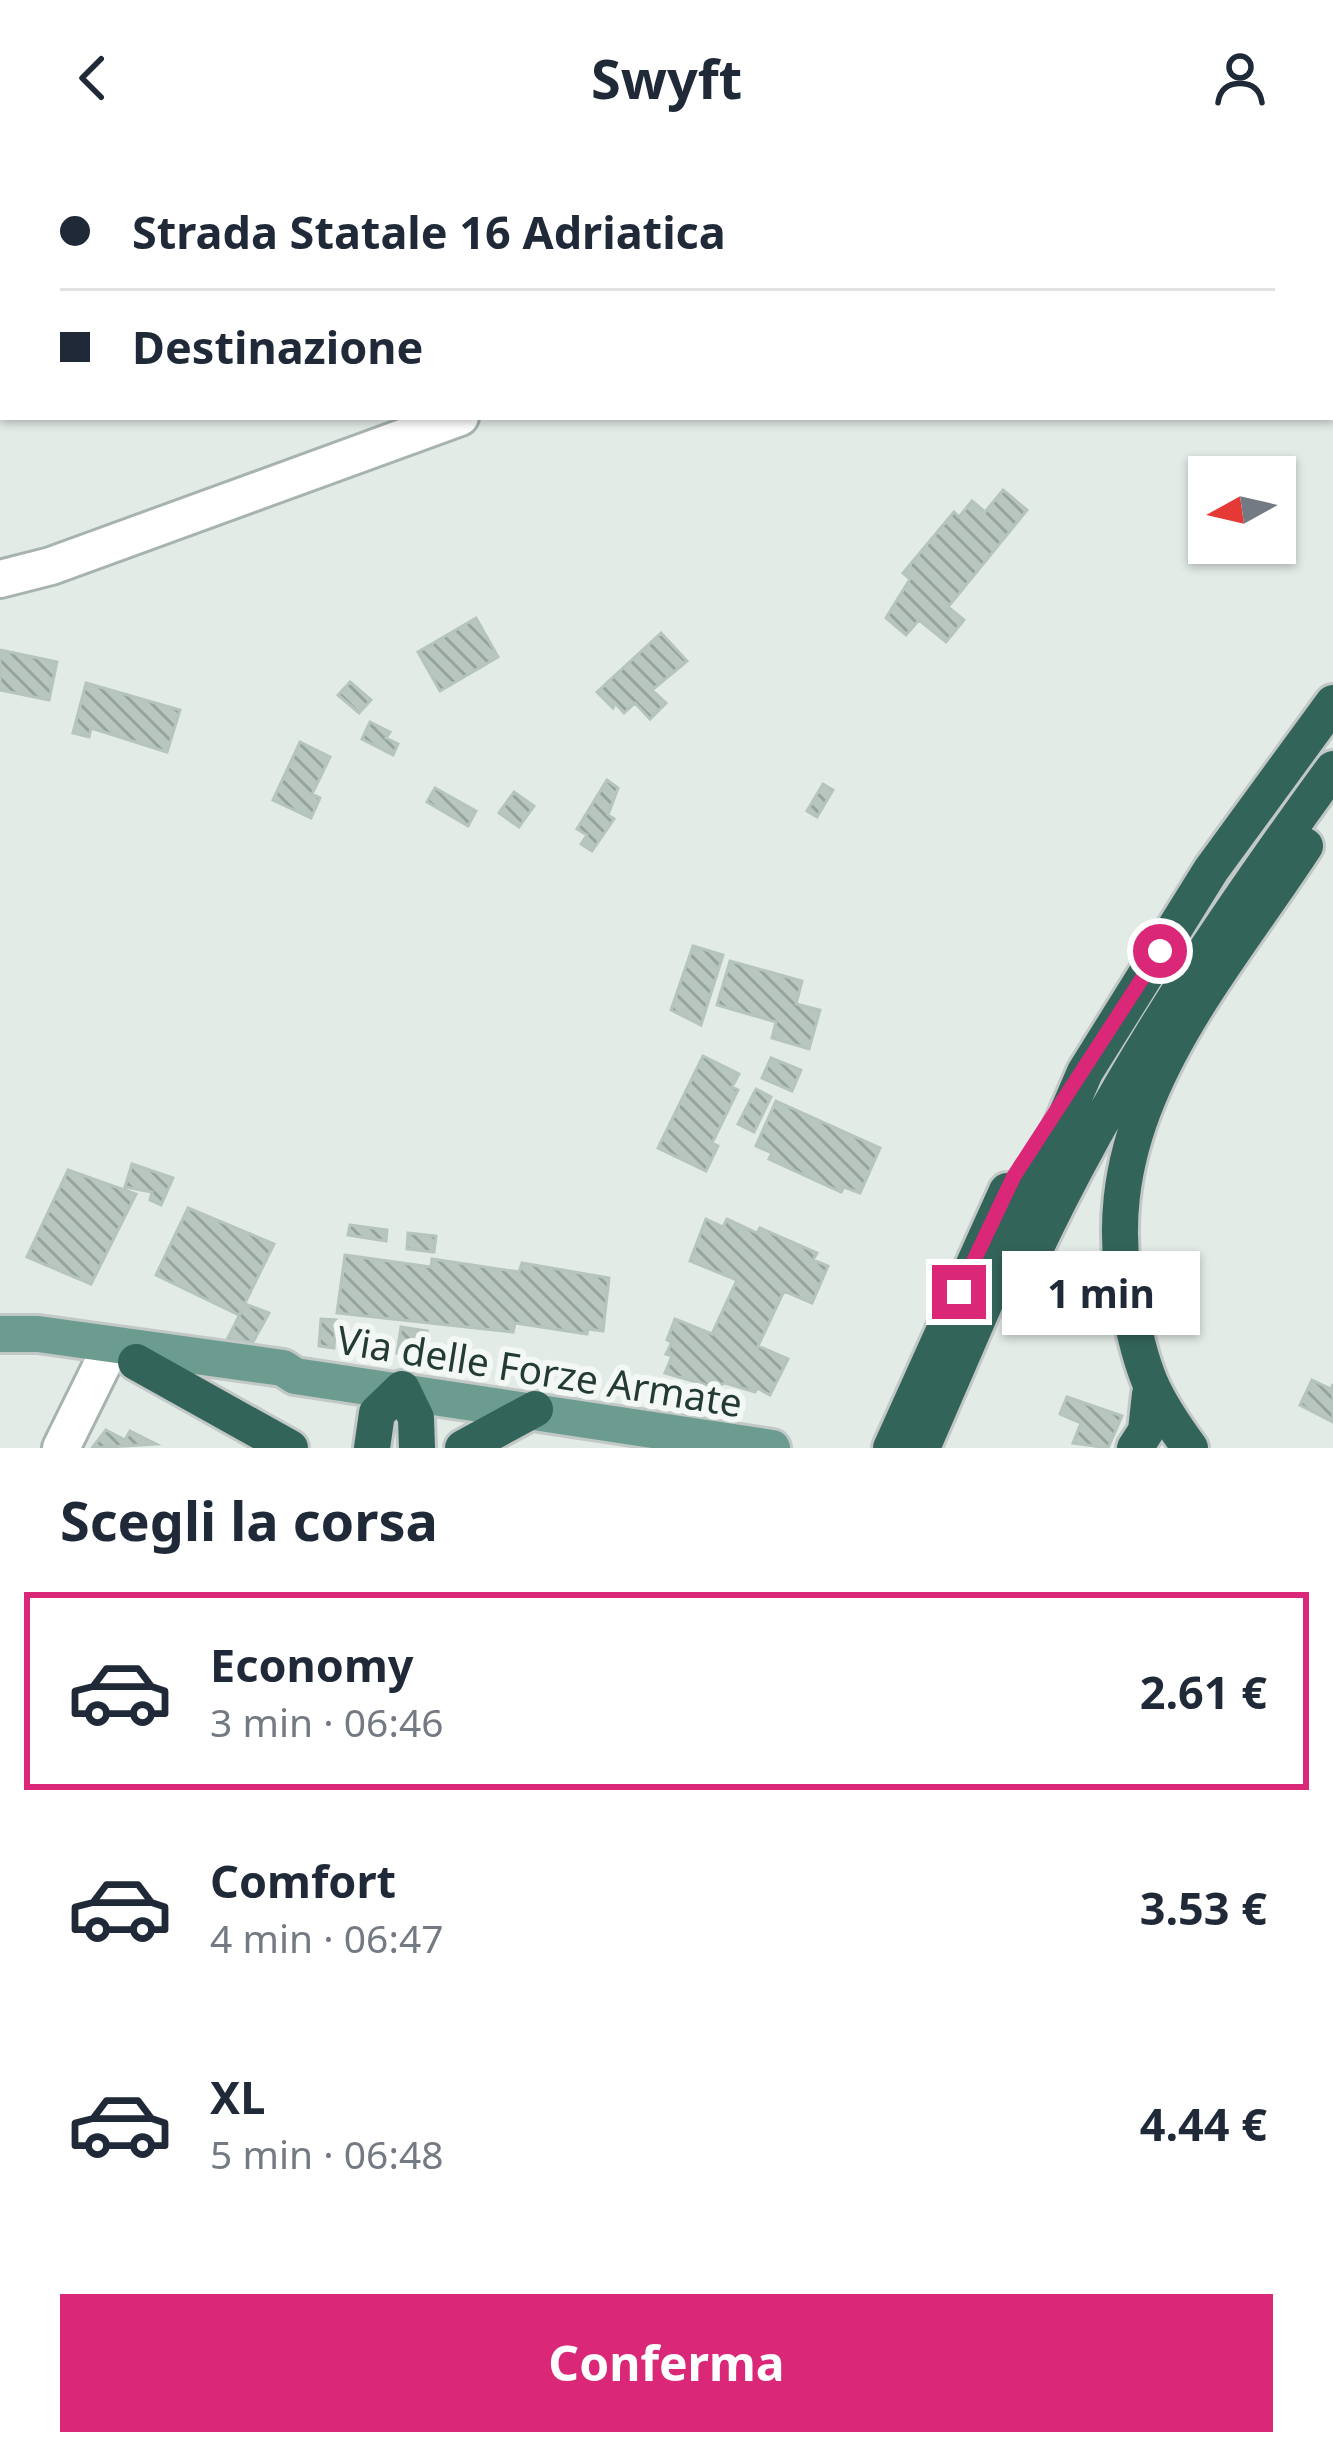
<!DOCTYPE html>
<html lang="it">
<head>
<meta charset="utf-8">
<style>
	:root { --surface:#fff; --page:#f2f2f3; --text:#1f2937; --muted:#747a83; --line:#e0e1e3; --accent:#db2777 }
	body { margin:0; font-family:"Noto Sans",sans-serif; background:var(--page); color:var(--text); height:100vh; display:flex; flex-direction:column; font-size:45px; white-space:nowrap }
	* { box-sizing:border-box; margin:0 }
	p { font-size:39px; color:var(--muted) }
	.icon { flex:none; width:66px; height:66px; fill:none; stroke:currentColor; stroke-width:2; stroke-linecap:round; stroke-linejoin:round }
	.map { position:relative; height:1292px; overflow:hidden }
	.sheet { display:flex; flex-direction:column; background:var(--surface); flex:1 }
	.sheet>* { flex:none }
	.guide { position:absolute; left:0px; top:0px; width:1335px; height:264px; box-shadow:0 3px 9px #0004; display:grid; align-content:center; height:264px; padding:0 60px; background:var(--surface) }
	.needle { width:78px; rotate:262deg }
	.buttons { position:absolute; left:1188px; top:300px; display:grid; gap:24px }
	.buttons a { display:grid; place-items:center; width:108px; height:108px; border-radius:0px; background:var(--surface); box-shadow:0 3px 9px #0004; font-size:60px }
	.end { position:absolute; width:54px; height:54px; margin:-27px; border:15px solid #db2777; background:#fff; box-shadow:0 0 0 6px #fff }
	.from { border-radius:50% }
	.bubble { position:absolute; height:84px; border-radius:0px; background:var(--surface); box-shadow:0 3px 9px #0004; font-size:39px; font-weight:700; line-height:84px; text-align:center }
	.guide b { display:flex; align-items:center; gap:42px; height:114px; font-size:45px }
	.guide b+b { border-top:3px solid var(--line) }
	.guide i { width:30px; height:30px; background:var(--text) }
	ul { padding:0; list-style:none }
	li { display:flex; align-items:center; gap:36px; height:198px; margin:0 24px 18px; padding:0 36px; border:6px solid transparent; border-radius:0px }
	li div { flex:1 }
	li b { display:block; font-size:45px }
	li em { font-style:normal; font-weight:700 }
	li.current { border-color:var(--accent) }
	li>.icon { width:108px; height:108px; stroke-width:1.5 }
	h2 { padding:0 60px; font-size:54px; line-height:144px }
	.cta { display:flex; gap:24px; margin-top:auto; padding:24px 60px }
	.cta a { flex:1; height:138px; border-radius:0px; background:var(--accent); color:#fff; font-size:48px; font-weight:700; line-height:138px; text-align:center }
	header { display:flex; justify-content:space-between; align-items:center; height:156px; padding:0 60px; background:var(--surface); font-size:54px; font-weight:700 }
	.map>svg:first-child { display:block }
	.building { fill:url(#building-back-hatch); stroke:#b6c4be; stroke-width:3 }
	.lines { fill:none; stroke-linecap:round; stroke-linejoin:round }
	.minor-casing { stroke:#a6b3ae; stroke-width:42 }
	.major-casing { stroke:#c2c8c6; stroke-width:42 }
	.highway-casing { stroke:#c2c8c6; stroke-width:42 }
	.minor { stroke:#fff; stroke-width:36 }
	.major { stroke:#6c9c90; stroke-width:36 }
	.highway { stroke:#33645a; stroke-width:36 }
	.route { stroke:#db2777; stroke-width:15 }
	.labels { text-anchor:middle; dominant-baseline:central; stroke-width:12; stroke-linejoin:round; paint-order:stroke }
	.street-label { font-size:39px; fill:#243b35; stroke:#f3f8f5 }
</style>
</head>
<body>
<header><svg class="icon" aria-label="back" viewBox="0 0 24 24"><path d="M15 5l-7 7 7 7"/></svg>Swyft<svg class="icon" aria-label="person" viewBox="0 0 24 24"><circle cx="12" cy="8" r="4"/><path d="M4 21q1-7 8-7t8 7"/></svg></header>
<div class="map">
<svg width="1333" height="1292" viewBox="0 0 1333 1292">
	<defs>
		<pattern id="building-back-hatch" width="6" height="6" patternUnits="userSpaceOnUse" patternTransform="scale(3)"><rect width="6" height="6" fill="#b8c6c0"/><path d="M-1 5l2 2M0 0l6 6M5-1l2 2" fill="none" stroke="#95a29d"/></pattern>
	</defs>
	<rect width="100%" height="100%" fill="#e3ebe7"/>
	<path class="building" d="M1003,334L1027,354L948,451L964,464L946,486L919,464L906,479L886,462L910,423L903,417L954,356L959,361L972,345L985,356Z
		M476,462L498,501L440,535L418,496Z
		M661,477L687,505L652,534L666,547L650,563L635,547L624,557L615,547L613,552L597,536Z
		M0,494L57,506L49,544L0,534Z
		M350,526L371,544L359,557L338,539Z
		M86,527L180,554L167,596L91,572L89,581L73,577Z
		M370,566L390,576L386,582L398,588L393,599L362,583Z
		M300,586L330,601L312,638L320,642L311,662L273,644Z
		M607,624L618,632L608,659L614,663L592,695L581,688L587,679L577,673Z
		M823,628L833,634L817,661L807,655Z
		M435,632L476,655L468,670L427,646Z
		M514,636L534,650L519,671L499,657Z
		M693,790L723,799L701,869L671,854Z
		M730,805L802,825L796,848L820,854L809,893L772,882L776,866L717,849Z
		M703,900L739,918L732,931L738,934L712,987L718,990L706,1015L658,992Z
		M771,902L801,914L792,935L762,922Z
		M756,933L771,941L754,976L738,968Z
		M776,945L880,992L860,1037L844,1031L841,1036L769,1003L772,997L756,990Z
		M132,1008L173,1022L161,1049L150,1044L152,1036L125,1031Z
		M68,1014L136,1038L91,1128L27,1101Z
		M188,1052L274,1088L239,1159L156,1119Z
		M706,1063L723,1071L727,1063L757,1077L760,1072L817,1097L813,1104L828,1110L812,1147L784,1135L758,1190L788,1203L770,1239L757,1232L755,1236L725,1227L713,1231L665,1217L672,1200L666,1198L672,1186L667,1184L675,1163L712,1178L737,1124L690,1105Z
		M350,1069L387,1074L386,1085L348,1079Z
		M408,1077L436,1080L434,1096L407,1093Z
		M345,1099L431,1111L432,1103L519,1116L522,1107L609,1122L603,1175L588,1173L587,1178L515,1167L513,1176L337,1157Z
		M245,1148L269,1157L253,1186L227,1184Z
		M321,1163L336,1164L334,1192L319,1190Z
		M401,1171L427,1175L423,1201L397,1197Z
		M1312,1224L1331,1233L1333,1228V1266L1300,1249Z
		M1067,1241L1122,1260L1108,1292L1073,1287L1081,1267L1060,1258Z
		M106,1274L125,1284L130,1275L156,1288L92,1292Z"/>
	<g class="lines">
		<g class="minor-casing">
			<path id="minor" d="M1085,3L1089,0
				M0,423L51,410L460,261
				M61,1292L106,1201"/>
		</g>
		<g class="major-casing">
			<path id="major" d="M0,1178H38L283,1212L295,1220L772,1292"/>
		</g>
		<g class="highway-casing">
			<path id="highway" d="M1030,1104C1112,928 1219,769 1333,613
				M136,1206L290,1292
				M372,1292L377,1257L402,1233L416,1262L417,1292
				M463,1292L535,1253
				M891,1292L1007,1035
				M922,1292L1085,916L1211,714L1333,547
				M1135,1292L1146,1275L1150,1238
				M1190,1292C1149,1236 1144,1218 1129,1152C1085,966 1210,835 1305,690"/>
		</g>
		<use href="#minor" class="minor"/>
		<use href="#major" class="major"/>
		<use href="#highway" class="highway"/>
	</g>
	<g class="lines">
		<path class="route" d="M959,1136L1014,1020L1160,795"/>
	</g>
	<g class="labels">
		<g class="street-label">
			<text transform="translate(540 1214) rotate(9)">Via delle Forze Armate</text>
		</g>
	</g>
</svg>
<div class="buttons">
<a><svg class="needle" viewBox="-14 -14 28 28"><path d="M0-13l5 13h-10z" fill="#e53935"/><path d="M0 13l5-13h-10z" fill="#747a83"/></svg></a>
</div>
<i class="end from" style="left:1160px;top:795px"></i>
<i class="end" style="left:959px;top:1136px"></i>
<div class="bubble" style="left:1002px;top:1095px;width:198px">1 min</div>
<div class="guide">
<b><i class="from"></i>Strada Statale 16 Adriatica</b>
<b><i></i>Destinazione</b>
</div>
</div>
<section class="sheet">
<h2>Scegli la corsa</h2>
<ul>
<li class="current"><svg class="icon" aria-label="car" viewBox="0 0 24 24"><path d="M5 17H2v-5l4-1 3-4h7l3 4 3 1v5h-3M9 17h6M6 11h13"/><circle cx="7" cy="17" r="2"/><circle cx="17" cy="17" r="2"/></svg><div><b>Economy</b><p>3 min · 06:46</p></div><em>2.61 €</em></li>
<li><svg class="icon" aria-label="car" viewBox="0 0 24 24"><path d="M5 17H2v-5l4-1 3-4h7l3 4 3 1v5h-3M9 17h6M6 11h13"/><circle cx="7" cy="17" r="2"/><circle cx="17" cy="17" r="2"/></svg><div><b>Comfort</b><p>4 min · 06:47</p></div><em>3.53 €</em></li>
<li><svg class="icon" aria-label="car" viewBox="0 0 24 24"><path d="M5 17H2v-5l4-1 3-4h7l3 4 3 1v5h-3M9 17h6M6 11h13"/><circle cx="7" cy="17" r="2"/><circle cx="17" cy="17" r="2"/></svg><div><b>XL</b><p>5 min · 06:48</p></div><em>4.44 €</em></li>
</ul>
<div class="cta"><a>Conferma</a></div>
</section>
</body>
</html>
